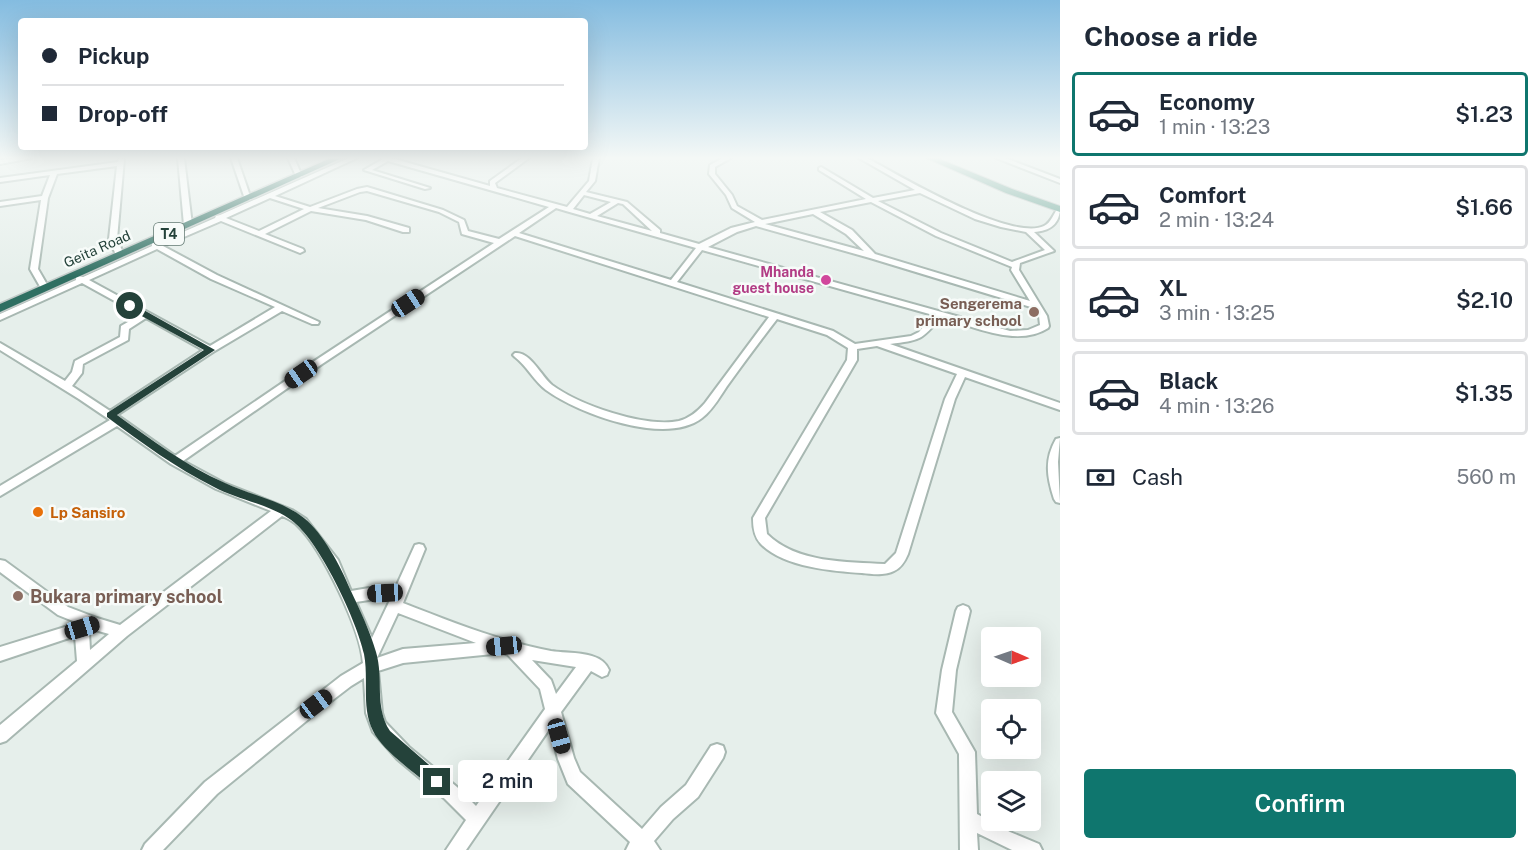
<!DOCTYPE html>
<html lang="en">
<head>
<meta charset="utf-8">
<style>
	:root { --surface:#fff; --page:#f6f6f7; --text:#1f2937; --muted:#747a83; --line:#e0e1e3; --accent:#0f766e }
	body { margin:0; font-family:"Public Sans",sans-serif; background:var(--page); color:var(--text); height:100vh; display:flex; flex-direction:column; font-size:22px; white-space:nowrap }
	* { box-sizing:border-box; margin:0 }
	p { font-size:20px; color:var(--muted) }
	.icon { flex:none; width:33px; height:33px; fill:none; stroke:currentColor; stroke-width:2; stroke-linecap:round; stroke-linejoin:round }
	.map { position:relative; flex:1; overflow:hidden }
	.details { display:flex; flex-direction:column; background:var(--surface); width:480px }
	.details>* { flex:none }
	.banner { position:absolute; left:18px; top:18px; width:570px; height:132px; border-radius:6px; box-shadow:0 6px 24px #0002; display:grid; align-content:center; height:132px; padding:0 24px; background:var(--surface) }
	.needle { width:39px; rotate:92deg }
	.tools { position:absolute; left:981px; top:627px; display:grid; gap:12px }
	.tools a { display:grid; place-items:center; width:60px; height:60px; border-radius:6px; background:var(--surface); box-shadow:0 6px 24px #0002; font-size:30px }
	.end { position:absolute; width:27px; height:27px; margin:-14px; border:8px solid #24423a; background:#fff; box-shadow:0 0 0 3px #fff }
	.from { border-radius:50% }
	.bubble { position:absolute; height:42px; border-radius:6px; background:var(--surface); box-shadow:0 6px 24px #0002; font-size:20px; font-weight:600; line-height:42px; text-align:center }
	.car { position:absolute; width:18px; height:36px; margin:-18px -9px; border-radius:8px; box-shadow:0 0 4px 2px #0007; background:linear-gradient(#222 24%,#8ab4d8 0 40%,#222 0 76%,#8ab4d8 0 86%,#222 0) }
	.banner b { display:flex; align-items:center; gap:21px; height:57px; font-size:22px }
	.banner b+b { border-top:2px solid var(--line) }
	.banner i { width:15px; height:15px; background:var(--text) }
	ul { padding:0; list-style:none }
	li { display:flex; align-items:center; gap:18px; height:84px; margin:0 12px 9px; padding:0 12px; border:3px solid var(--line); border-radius:6px }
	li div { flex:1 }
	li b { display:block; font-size:22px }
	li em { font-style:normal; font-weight:600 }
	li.current { border-color:var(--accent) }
	li>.icon { width:54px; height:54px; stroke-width:1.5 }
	h2 { padding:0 24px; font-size:27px; line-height:72px }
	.pay { display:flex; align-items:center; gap:15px; height:66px; padding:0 24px; font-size:22px }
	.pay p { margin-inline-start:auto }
	.action { display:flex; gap:12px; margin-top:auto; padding:12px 24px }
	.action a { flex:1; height:69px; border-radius:6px; background:var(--accent); color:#fff; font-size:24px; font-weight:600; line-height:69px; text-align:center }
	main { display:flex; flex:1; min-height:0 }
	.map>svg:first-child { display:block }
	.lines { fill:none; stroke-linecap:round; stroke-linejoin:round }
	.minor-casing { stroke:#a8b8b2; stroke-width:4 }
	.major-casing { stroke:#c2cac8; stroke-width:2 }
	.highway-casing { stroke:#c2cac8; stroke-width:3 }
	.minor { fill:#fff; fill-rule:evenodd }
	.major { fill:#6aa596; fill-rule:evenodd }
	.highway { fill:#2f6f62; fill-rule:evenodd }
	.route { fill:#24423a }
	.hotel-dot { fill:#d1479c; stroke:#f7fbf9; stroke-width:2 }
	.education-dot { fill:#8d6e63; stroke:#f7fbf9; stroke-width:2 }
	.food-dot { fill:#e8710a; stroke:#f7fbf9; stroke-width:2 }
	.labels { text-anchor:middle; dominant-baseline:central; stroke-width:5; stroke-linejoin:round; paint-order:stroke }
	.shield { fill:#f7fbf9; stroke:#637a73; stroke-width:1.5 }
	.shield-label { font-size:14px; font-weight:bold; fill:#24423a }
	.far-street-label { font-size:14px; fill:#24423a; stroke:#f7fbf9 }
	.far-hotel-label { font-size:14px; font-weight:bold; fill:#b23c85; stroke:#f7fbf9; text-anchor:end }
	.education-label { font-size:15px; font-weight:bold; fill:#785e54; stroke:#f7fbf9; text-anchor:end }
	.food-label { font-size:15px; font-weight:bold; fill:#c56008; stroke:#f7fbf9; text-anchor:start }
	.near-education-label { font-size:18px; font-weight:bold; fill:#785e54; stroke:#f7fbf9; text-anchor:start }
</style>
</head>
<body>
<main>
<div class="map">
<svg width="1060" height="850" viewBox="0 0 1060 850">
	<rect width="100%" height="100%" fill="#e6efeb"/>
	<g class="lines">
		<g class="minor-casing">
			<path id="minor" d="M15,158H32L0,164V160Z
				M119,158L124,159L117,239L124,255L117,257L109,239L117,166L57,174L48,198L38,269L49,288L45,290H42L30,269L41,200L0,206V202L42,196L50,175L0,182V178L118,162Z
				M178,158H184L192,225L188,227L184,225Z
				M231,158H237L251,199L250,200L245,199Z
				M288,158H294L302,176L301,177L296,176Z
				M349,158H357L275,196L310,207L357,189L367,187L443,210L464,220L468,231L499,239L549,207L388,161L372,170L430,188L425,189L364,170L383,159L381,158H391L490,186V181L522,158H529L495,183L497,188L567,207L589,181L593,158H599L595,181L586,192L627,202L660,230V233L699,244L731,228L755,222L732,208L726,195L709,174L710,165L723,158H731L715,167V174L732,195L737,206L762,220L866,199L819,170V168L821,167L873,198L915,190L859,158H867C898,175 1011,242 1044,226C1051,223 1054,213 1058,208L1060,207C1060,224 1050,231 1034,232L1054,251L1020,263L1019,270L1047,316L1049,326L1048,328C1017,348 973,326 941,317C921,341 920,340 890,344L1060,403V410L965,377L955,399L908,554C905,561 901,568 894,571C884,576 872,574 862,573C831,571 784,567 761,544C754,537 753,527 753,518L847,360L848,348L827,335L777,319C761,340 745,361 730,382C721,394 714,409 702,418C666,446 579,414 546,390C534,381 527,366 515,357L513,355L515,353C530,351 541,376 552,385C579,405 645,428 679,421C690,418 698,411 705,403L769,317L515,236L322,364L183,461L224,483L292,510L306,519L338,560L351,591L369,588L395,589L415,545L419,544L423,545L425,549L403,603C452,622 499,641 551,651C569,654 601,650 609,670L607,675L602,677L591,671L561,712L574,758L580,772L642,829L661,807L686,785L711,746L717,744L723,746L725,752L723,758L698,797L673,819L654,841L660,850H626L630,842L568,784L558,759L550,728L466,850H446L466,820L445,799L397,759L373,732L366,713L364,678L351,686L321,709L217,794L163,850H142L145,844L205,782L341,676L363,663C361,630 322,549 298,526C294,522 287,518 282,516L127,636L6,741L0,743V725L77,661L75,636L0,661V647L78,623L58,615L0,572V560L5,561L68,607L97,618L120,625L271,511L216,489L171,464L117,426L0,496V486L110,420L79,399L0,350V343L65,381L72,372L75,361L120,337L121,326L140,315L82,283L0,320V314L76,280V276L83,277L152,246V243H158L215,218L216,216L220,215ZM367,191L439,212L459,222L462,234L494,243L316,360L175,456L117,415L213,352L282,311L312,324H318L319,322L217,275L163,246L221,221L300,253L304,251L303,249L265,234L311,211L366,220L403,232H409V228L367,216L318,208L360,192ZM920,193L975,219L1001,227L1026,232L1045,250L1012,262L941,233L878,201ZM584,195L611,202L590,214L573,209ZM270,198L304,209L259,231L226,218ZM871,202L936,236L1012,267L1011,270L1030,301L875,254L852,230L820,212ZM618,203L623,204L652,231L597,216ZM556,208L566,211L696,248L671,280L519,233ZM813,214L846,234L864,251L765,224ZM756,226L870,258L1034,308L1039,316L1040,325L1028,330L1010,331L708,247L737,232ZM157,249L211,279L275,307L210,346L89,280ZM702,250L933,315L919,332L911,336L855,344L833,331L677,282ZM146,318L203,350L110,411L72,386L82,373L83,364L128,340L129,329ZM877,346L957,374L945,399L896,553L885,564C847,562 796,563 767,534L765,518L857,360V349ZM369,600H390L372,638L356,602ZM398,613L476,643L403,649L377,658ZM95,630L109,634L90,650L89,632ZM503,653L508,655L540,689L545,709L476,806L457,787L409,747L385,722L382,713L378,671L403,663ZM532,660L576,667L556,694L551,680Z
				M996,158H1005L1060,179V183Z
				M1060,438L1058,462L1060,503L1056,502L1054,499C1047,477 1044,460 1056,439Z
				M963,605L968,607L970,611L956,670L952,712L975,752L977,814L1010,832L1039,844L1042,850H1012L977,833L978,850H960L959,754L936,713L942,670L956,611L958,607Z"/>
		</g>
		<g class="major-casing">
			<path id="major" d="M926,158H937L1012,189L1060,206V212L1006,193Z"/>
		</g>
		<g class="highway-casing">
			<path id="highway" d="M331,158H342L0,312V304Z"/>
		</g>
		<use href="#minor" class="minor"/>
		<use href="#major" class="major"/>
		<use href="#highway" class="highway"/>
	</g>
	<linearGradient id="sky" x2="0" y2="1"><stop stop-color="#84bce0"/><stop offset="0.57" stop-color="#f4f8f6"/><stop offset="1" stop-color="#f4f8f6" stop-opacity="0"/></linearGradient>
	<rect width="1060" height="277" fill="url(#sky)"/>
	<path class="route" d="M127,304H133L215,350L117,415C152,440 186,466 225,483C250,495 281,500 304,518C323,533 341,567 350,589C360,610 370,631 376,652C384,679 374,707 390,731L443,777L445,782L443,788L437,790L432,788C414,772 383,751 373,731C361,707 369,680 364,654C357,621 322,548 297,525C276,505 240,501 214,487C176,468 142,443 107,417V413L204,350L127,308Z"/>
	<circle class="hotel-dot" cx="826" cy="280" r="6"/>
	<g class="education-dot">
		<circle cx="1034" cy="312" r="6"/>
		<circle cx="18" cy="596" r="6"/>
	</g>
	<circle class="food-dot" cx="38" cy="512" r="6"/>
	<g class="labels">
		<rect class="shield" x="154" y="223" width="30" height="22" rx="4.5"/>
		<g class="shield-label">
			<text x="169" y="234">T4</text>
		</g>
		<g class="far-street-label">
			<text transform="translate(97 249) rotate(-24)">Geita Road</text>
		</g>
		<g class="far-hotel-label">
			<text x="814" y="272">Mhanda<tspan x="814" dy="16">guest house</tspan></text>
		</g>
		<g class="education-label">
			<text x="1022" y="303">Sengerema<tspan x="1022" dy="17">primary school</tspan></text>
		</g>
		<g class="food-label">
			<text x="50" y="512">Lp Sansiro</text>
		</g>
		<g class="near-education-label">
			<text x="30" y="596">Bukara primary school</text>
		</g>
	</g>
</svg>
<div class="tools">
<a><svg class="needle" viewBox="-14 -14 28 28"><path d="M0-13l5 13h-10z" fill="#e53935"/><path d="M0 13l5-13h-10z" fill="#747a83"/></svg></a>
<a><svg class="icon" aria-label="locate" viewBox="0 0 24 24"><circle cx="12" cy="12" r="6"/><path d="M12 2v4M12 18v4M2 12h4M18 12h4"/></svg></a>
<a><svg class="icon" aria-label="layers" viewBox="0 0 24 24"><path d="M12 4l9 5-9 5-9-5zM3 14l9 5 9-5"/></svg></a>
</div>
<i class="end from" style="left:130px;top:306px"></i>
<i class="end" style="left:437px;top:782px"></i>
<div class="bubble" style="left:458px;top:760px;width:99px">2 min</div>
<i class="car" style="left:408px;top:303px;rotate:57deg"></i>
<i class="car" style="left:301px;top:374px;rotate:235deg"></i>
<i class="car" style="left:385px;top:593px;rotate:267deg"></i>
<i class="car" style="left:82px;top:628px;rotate:73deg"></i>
<i class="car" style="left:504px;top:646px;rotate:264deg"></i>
<i class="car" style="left:316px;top:704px;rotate:53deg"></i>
<i class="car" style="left:559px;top:736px;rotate:164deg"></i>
<div class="banner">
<b><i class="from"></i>Pickup</b>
<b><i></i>Drop-off</b>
</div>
</div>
<section class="details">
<h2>Choose a ride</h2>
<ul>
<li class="current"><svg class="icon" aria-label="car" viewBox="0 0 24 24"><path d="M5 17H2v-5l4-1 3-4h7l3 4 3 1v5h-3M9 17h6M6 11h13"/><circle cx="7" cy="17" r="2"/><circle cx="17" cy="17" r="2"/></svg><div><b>Economy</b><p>1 min · 13:23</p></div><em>$1.23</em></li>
<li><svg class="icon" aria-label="car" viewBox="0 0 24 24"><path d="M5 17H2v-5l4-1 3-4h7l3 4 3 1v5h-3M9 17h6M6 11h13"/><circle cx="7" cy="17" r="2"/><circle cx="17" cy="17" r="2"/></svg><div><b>Comfort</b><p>2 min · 13:24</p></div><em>$1.66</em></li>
<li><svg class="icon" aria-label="car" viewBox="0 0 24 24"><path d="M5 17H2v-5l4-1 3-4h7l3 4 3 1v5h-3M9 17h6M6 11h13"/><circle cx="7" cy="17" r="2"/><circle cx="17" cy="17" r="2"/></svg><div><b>XL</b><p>3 min · 13:25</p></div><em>$2.10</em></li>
<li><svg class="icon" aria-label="car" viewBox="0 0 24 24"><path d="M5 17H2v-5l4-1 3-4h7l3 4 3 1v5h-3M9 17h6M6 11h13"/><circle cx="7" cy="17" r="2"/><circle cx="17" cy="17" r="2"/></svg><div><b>Black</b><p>4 min · 13:26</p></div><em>$1.35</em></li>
</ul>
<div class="pay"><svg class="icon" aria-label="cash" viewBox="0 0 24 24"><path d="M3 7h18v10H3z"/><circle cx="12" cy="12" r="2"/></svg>Cash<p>560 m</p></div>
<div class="action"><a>Confirm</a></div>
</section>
</main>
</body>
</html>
